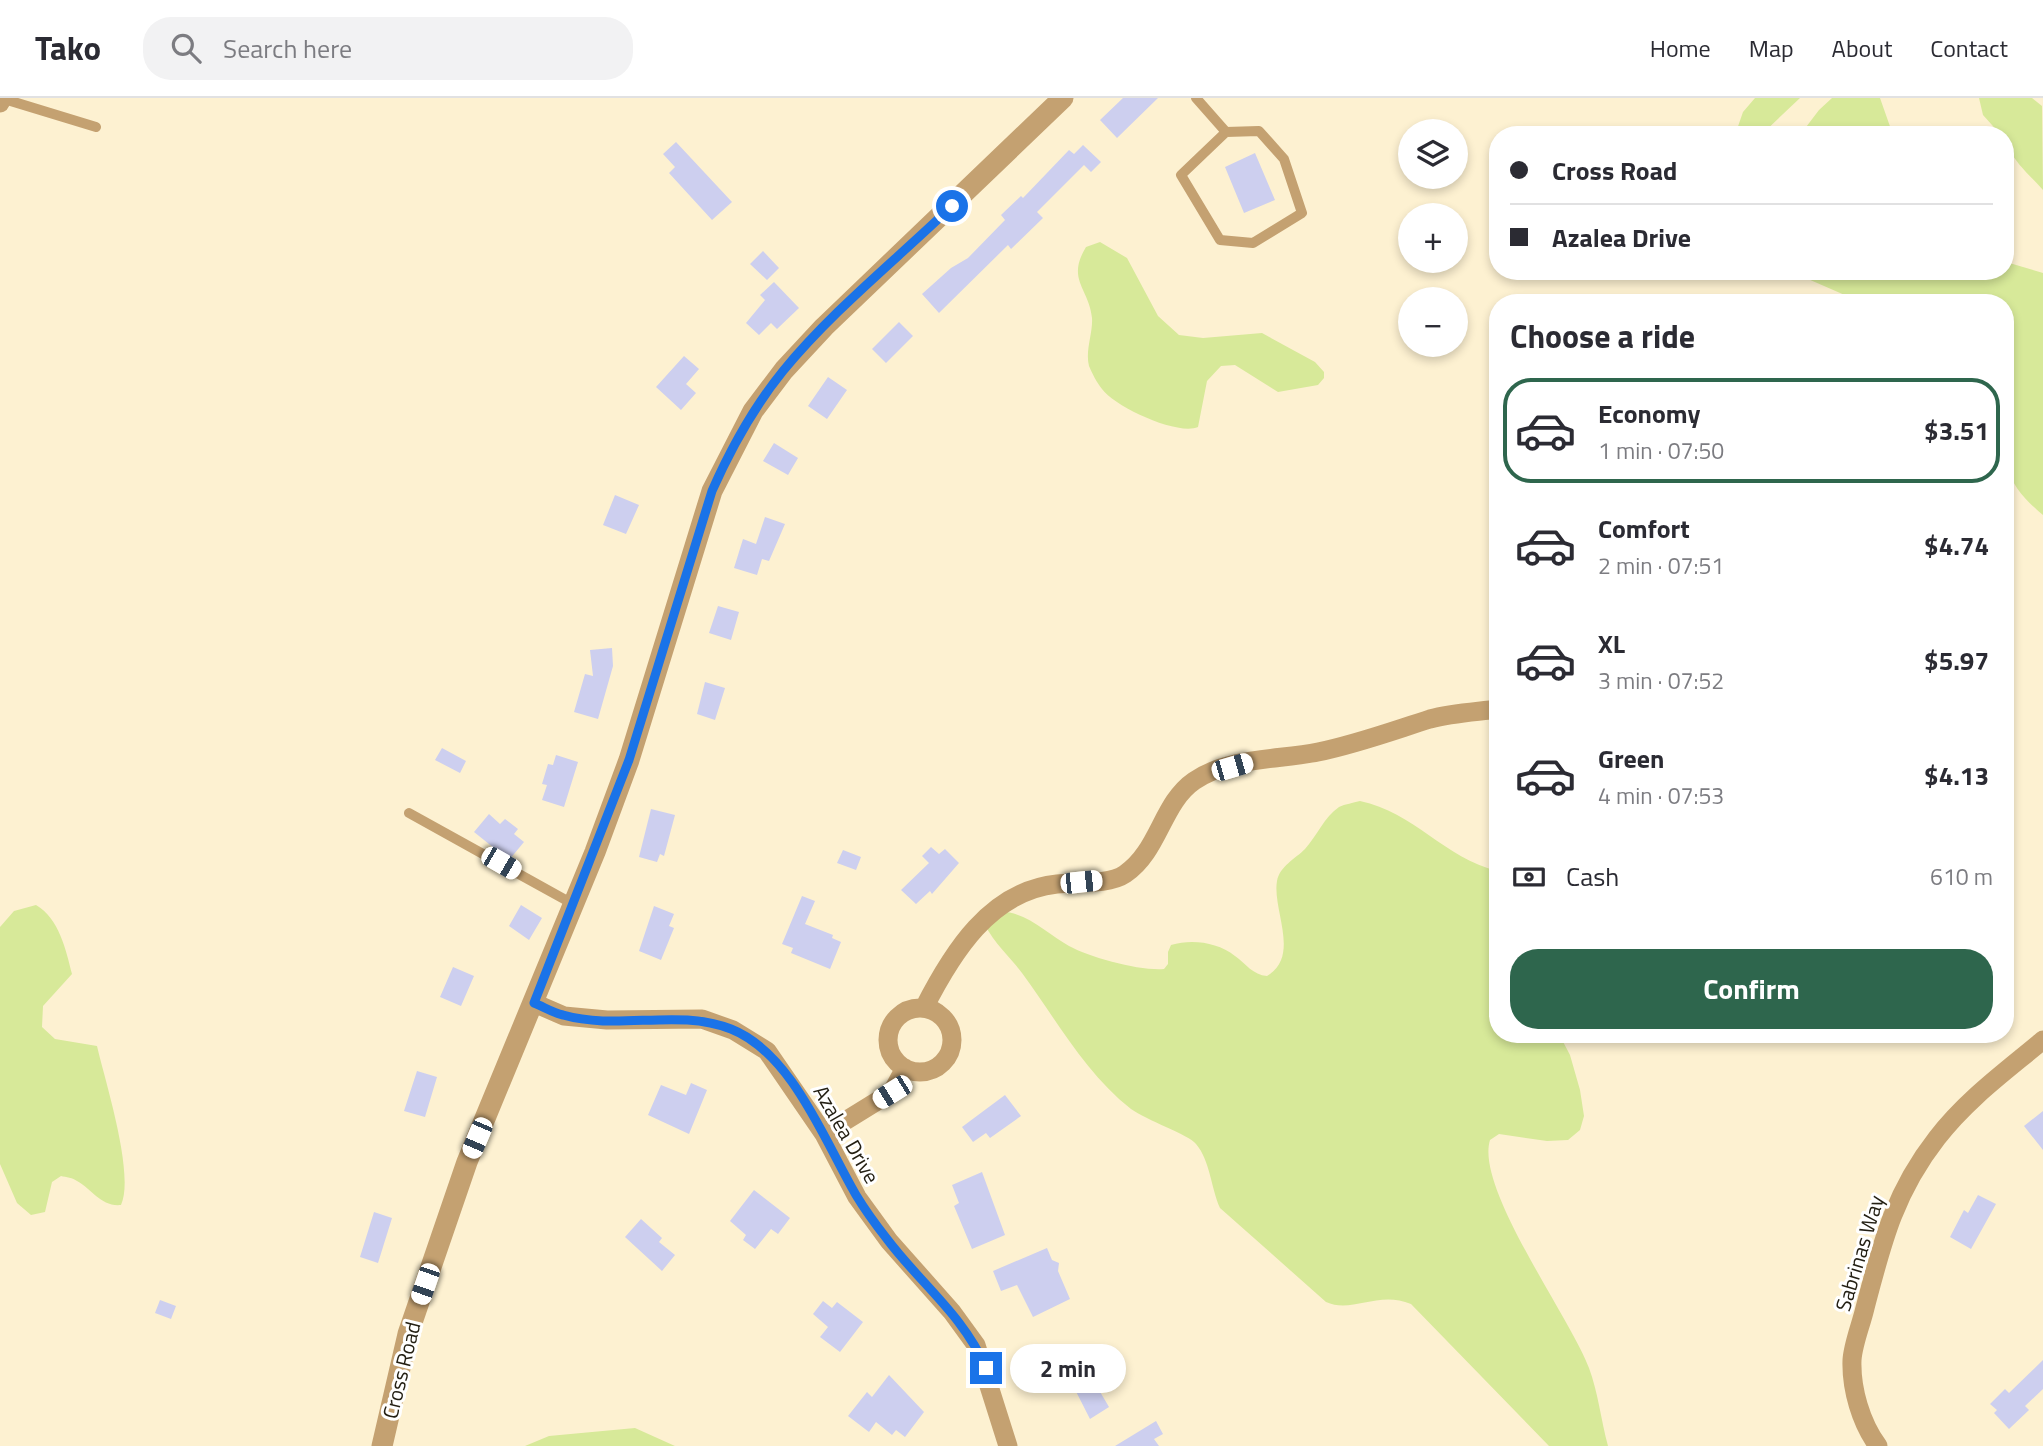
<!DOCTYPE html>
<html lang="en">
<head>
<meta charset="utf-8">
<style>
	:root { --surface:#fff; --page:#f2f2f3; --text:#2b2b33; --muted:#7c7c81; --line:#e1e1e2; --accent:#2e664d }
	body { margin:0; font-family:"Titillium Web",sans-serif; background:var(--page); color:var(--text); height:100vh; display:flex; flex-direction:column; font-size:26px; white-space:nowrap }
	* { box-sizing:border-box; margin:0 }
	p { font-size:23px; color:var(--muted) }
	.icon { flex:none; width:38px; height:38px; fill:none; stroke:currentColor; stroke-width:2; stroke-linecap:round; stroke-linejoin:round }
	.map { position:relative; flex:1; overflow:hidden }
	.details { position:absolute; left:1489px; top:196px; width:525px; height:749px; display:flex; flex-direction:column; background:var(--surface); border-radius:28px; box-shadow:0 4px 10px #0003 }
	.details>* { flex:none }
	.top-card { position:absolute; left:1489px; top:28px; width:525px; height:154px; border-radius:28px; box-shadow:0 4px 10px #0003; display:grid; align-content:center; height:154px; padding:0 21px; background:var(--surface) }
	.fabs { position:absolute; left:1398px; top:21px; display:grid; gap:14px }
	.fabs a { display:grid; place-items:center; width:70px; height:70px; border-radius:50%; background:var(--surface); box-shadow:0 4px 10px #0003; font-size:35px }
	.end { position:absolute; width:32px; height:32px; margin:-16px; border:9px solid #1a73e8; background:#fff; box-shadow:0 0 0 4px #fff }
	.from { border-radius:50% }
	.bubble { position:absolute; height:49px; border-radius:24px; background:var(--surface); box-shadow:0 4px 10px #0003; font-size:23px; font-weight:700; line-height:49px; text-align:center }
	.car { position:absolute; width:21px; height:42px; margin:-21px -10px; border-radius:9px; box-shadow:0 0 5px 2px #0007; background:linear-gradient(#fff 24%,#345 0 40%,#fff 0 76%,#345 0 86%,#fff 0) }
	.top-card b { display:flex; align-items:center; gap:24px; height:66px; font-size:26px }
	.top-card b+b { border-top:2px solid var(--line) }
	.top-card i { width:18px; height:18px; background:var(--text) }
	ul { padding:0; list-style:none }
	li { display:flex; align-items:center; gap:21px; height:105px; margin:0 14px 10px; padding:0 7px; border:4px solid transparent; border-radius:28px }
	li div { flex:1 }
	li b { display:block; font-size:26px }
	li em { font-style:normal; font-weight:700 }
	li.active { border-color:var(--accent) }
	li>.icon { width:63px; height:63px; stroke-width:1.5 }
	h2 { padding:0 21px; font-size:32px; line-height:84px }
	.pay { display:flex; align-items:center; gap:18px; height:77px; padding:0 21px; font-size:26px }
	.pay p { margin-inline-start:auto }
	.primary-button { display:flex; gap:14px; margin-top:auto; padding:14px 21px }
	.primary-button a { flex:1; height:80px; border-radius:28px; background:var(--accent); color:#fff; font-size:28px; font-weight:700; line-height:80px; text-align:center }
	header { display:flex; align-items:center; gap:42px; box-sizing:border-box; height:98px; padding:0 35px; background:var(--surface); border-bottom:2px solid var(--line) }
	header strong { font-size:33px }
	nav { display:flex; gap:38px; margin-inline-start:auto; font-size:24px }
	.search { width:490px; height:63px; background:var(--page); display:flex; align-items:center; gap:18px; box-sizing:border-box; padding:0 24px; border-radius:28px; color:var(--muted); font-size:26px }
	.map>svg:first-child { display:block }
	.green { fill:#d7e999 }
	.building { fill:#cdcfef }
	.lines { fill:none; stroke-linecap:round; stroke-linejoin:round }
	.service { stroke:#c4a171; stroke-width:10 }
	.minor { stroke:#c4a171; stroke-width:19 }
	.tertiary { stroke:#c4a171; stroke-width:21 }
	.route { stroke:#1a73e8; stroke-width:9 }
	.labels { text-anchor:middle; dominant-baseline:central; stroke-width:6; stroke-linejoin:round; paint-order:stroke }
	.street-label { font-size:21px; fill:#242014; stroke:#fff }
</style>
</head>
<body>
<header>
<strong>Tako</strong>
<div class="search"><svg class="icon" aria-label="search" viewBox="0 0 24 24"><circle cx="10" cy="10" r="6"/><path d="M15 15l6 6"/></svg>Search here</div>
<nav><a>Home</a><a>Map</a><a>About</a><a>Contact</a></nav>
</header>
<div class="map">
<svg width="2043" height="1348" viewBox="0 0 2043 1348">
	<rect width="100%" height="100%" fill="#fdf1d1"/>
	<path class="green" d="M1755,0H1800L1761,37H1735L1743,14Z
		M1832,0H1880L1893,37H1800L1819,12Z
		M1979,0H2032L2042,8L2043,92C2030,77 2006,58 2006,37H2001L1983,17Z
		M1100,144L1127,160L1158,218L1179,237L1203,240L1262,235L1315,264L1324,274V280L1318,287L1278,294L1235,267L1221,268L1207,283L1198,329C1178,338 1115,309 1102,291C1097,285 1092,275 1089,268C1085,253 1093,235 1092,220C1089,190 1066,182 1086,149Z
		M2006,164L2043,175V417C2025,402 2014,390 2006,368V205H1863L1808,181L1798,173H2006Z
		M1360,703C1414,714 1444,760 1498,773V936H1559L1570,957L1580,992L1584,1018L1580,1032L1568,1042L1547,1043L1499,1036L1490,1042C1475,1090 1570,1219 1589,1270C1598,1294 1601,1322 1608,1348H1549L1411,1206C1378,1192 1352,1216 1326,1204L1220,1110C1211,1090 1210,1062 1196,1046C1189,1037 1146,1022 1131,1011C1085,975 1056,921 1022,875C1008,856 989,841 982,819C1014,801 1044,834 1069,848C1091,860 1140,873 1164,871L1168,866V854L1171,847C1192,841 1217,844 1235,858C1246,866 1253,877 1267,878C1301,858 1272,812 1277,783C1280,768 1295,761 1305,751C1317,738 1324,719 1339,709C1345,706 1353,705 1360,703Z
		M36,807C59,820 66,852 72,876L43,908L42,929L55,941L97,948C105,983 135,1076 121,1107C101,1109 92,1091 77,1083C73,1080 66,1079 61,1078L52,1084L45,1114L31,1117L17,1105L0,1066V829L14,813Z
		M635,1330L675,1348H525L549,1338Z"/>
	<path class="building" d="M1123,0H1158L1117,40L1100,22Z
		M676,44L732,104L712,122L669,75L675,69L663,56Z
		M1083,47L1101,64L1091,74L1084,67L1037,114L1043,120L1011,151L1008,147L939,215L922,196L951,170L968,160L1005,122L1001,117L1021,98L1023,100L1069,52L1074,56Z
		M1255,55L1275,102L1244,115L1225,69Z
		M763,153L779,170L767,182L750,166Z
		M774,184L799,210L777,231L771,225L759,237L746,225L765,202L760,197Z
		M899,224L913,238L886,265L872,251Z
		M684,258L699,271L686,286L696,295L681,312L656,289Z
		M828,279L847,292L827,321L808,308Z
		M774,345L798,360L788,377L763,363Z
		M615,397L639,407L626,436L603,427Z
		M765,419L785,426L769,463L762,461L757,477L734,470L743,441L756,446Z
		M718,508L739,514L731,542L709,535Z
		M612,550L613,568L598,621L574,614L585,576L593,578L590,552Z
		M705,584L725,590L715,622L697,616Z
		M442,650L466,663L460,675L435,662Z
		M556,657L578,664L564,709L542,702L547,687L542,686L548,666L553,667Z
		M651,711L675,717L664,758L660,756L657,764L639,759Z
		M489,716L500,726L505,721L518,731L514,736L524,744L509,762L474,734Z
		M931,749L939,756L945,751L959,765L932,796L930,793L916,806L901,792L929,765L922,758Z
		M843,752L861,759L856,772L837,765Z
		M802,798L815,803L805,826L833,837L832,840L841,844L830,871L791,855L793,850L782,846Z
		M521,807L542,820L529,842L509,828Z
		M654,808L674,816L669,828L674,830L661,862L639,853Z
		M453,869L474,878L461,908L440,899Z
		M417,973L437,979L425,1019L404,1013Z
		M691,985L707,992L689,1036L648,1017L661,987L686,997Z
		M1005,997L1021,1018L990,1040L986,1035L973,1044L962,1029Z
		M2043,1013V1052L2024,1028Z
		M982,1074L1005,1137L972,1151L954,1108L959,1105L952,1087Z
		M754,1092L790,1120L778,1136L771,1131L755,1151L743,1142L746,1137L730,1123Z
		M1978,1097L1996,1106L1971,1151L1950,1139L1964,1112L1968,1115Z
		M374,1114L392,1120L378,1165L360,1159Z
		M641,1121L662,1140L659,1144L675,1157L662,1173L625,1139Z
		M1047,1150L1052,1162L1059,1165L1058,1173L1070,1201L1033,1219L1017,1187L1001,1193L993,1173Z
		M160,1202L176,1208L171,1221L155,1215Z
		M823,1203L832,1210L837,1204L863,1224L840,1254L820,1239L828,1229L813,1216Z
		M1079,1258L1109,1309L1090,1321L1063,1268Z
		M2043,1262V1291L2025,1308L2029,1312L2009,1331L1994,1315L1997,1312L1990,1306L2005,1291L2009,1295Z
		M889,1277L924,1314L905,1339L896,1332L892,1337L876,1324L869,1334L848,1318L867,1294L872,1299Z
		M1156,1323L1163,1336L1154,1341L1159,1348H1115Z"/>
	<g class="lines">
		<path class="service" d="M1,0L96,29
			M1196,0L1226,34L1259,33L1284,61L1302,115L1253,145L1220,142L1181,77L1226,34
			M409,715L573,806"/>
		<path class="minor" d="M0,5L2,0
			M534,905L564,918L607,922L702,921L733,932L767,953L824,1036L857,1099L889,1143L952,1214L976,1247L1008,1348
			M924,910C952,855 990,793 1057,786C1077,784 1109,787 1125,776C1159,753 1162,705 1194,683C1229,659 1278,662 1318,654C1357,646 1392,633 1430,621C1452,615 1475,614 1498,611
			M888 942a32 32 0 1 1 64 0a32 32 0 1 1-64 0Z
			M824,1036L892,994L905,970
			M1878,1348C1861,1325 1851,1291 1852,1262C1853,1246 1861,1227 1865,1210C1882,1145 1894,1095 1937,1040C1967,1001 2006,973 2043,942"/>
		<path class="tertiary" d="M382,1348L408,1236L467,1064L595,754L629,662L712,393L753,313L784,272L824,229L1063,0"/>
	</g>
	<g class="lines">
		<path class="route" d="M952,108C896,162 832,213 783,273C753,310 731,350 712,393L629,662L534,905C544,909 553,915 563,917C619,933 677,910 731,931C792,955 825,1044 856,1097C865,1112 876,1127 887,1141C920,1185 964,1218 986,1270"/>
	</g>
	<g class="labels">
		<g class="street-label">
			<text transform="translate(847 1036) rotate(60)">Azalea Drive</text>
			<text transform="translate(1859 1155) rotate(-73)">Sabrinas Way</text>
			<text transform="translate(401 1272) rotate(-76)">Cross Road</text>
		</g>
	</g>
</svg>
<div class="fabs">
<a><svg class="icon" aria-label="layers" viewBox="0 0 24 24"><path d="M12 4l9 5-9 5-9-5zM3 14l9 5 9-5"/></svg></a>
<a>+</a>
<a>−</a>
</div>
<i class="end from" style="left:952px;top:108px"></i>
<i class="end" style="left:986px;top:1270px"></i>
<div class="bubble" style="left:1010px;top:1246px;width:116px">2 min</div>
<i class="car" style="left:1232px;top:669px;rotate:74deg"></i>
<i class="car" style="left:501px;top:765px;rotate:120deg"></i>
<i class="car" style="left:1081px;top:784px;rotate:84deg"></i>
<i class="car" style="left:892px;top:994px;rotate:238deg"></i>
<i class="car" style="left:477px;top:1040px;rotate:203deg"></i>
<i class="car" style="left:425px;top:1186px;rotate:199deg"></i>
<div class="top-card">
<b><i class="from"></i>Cross Road</b>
<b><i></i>Azalea Drive</b>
</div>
<section class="details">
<h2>Choose a ride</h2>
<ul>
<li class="active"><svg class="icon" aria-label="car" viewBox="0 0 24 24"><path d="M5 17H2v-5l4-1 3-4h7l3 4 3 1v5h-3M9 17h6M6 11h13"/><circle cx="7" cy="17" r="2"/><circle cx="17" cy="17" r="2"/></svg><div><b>Economy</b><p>1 min · 07:50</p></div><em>$3.51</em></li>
<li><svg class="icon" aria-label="car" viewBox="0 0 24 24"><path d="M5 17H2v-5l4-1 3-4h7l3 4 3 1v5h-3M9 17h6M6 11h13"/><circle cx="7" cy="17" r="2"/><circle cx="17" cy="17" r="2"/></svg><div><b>Comfort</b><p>2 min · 07:51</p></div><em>$4.74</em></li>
<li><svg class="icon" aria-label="car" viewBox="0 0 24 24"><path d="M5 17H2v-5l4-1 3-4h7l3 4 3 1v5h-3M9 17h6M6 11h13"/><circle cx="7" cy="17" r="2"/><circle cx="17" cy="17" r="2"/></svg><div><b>XL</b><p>3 min · 07:52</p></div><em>$5.97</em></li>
<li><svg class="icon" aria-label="car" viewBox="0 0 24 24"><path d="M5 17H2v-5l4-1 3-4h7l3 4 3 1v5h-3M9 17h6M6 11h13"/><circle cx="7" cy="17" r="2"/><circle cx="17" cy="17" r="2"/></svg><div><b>Green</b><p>4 min · 07:53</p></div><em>$4.13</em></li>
</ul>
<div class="pay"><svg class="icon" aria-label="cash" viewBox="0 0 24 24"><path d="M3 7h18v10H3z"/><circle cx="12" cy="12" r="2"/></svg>Cash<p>610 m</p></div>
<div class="primary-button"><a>Confirm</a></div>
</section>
</div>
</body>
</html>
